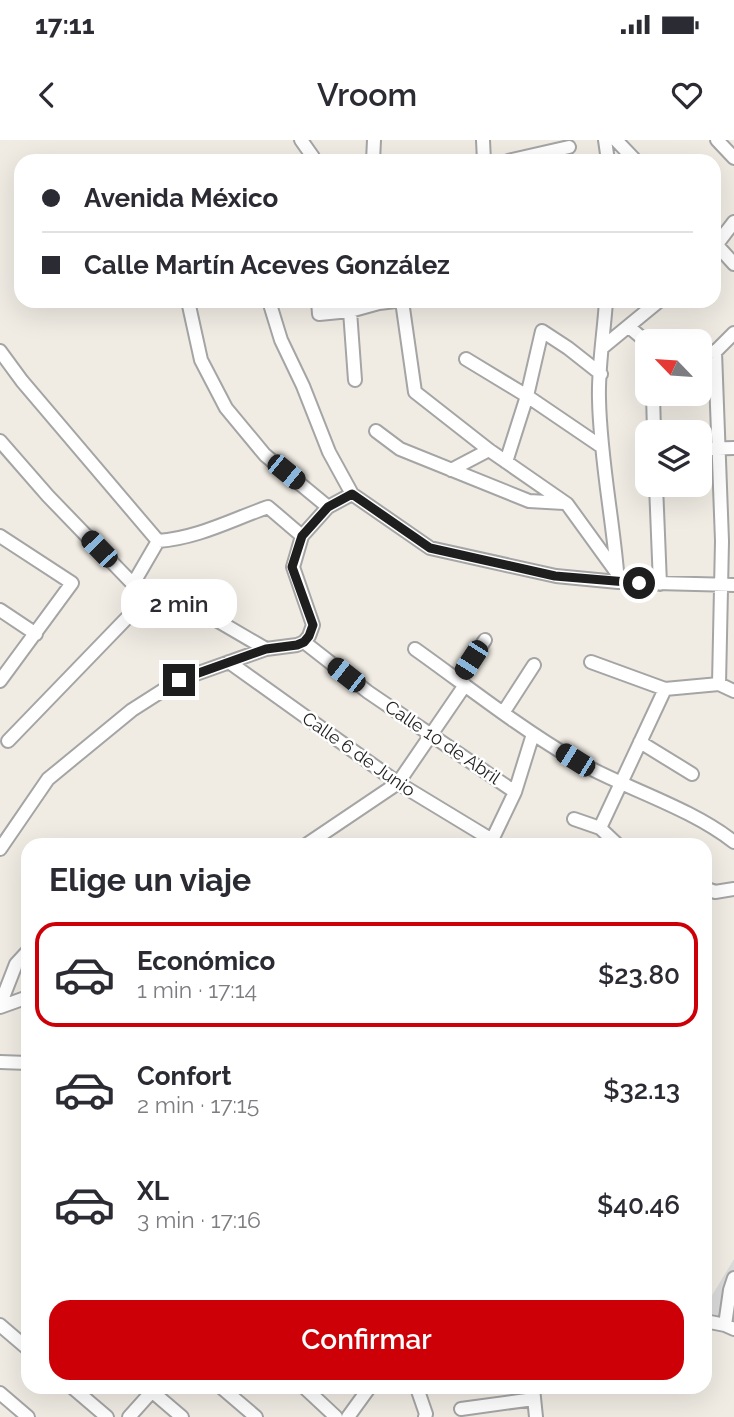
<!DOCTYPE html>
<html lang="es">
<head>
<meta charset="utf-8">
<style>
	:root { --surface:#fff; --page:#f7f7f7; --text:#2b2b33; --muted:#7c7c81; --line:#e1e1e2; --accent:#cd0007 }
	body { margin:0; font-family:Raleway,sans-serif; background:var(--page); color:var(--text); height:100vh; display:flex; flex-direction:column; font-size:26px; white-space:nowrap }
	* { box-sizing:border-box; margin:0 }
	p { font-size:23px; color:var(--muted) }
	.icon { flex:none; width:38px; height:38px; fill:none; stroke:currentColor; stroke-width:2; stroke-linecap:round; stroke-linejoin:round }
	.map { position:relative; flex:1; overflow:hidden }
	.panel { position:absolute; left:21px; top:698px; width:691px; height:556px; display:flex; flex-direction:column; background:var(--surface); border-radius:21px; box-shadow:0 7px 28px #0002 }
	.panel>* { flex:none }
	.guide { position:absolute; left:14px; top:14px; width:707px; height:154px; border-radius:21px; box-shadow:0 7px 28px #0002; display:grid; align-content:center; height:154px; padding:0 28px; background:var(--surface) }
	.needle { width:46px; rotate:295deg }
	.buttons { position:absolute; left:635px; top:189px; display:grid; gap:14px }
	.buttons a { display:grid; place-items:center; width:77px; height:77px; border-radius:14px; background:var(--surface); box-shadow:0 7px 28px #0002; font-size:35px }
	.end { position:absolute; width:32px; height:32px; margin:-16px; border:9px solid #1e1e1e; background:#fff; box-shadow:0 0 0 4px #fff }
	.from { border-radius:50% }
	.bubble { position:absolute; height:49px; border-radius:21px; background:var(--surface); box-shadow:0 7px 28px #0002; font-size:23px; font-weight:600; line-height:49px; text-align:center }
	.car { position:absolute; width:21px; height:42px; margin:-21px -10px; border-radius:9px; box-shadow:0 0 5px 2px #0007; background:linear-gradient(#222 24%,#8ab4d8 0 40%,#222 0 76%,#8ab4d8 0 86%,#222 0) }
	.guide b { display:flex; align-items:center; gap:24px; height:66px; font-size:26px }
	.guide b+b { border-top:2px solid var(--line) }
	.guide i { width:18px; height:18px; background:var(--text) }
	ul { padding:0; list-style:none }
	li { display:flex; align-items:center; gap:21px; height:105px; margin:0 14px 10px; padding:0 14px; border:4px solid transparent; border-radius:21px }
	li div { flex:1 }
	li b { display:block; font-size:26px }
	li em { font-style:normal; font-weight:600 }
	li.on { border-color:var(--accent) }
	li>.icon { width:63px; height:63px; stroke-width:1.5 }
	h2 { padding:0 28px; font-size:32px; line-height:84px }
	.primary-button { display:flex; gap:14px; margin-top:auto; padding:14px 28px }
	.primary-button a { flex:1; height:80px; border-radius:21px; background:var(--accent); color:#fff; font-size:28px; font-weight:600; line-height:80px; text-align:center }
	.status { display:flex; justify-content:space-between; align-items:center; height:49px; padding:0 35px; background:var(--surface); direction:ltr }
	.status svg { height:19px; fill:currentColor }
	header { display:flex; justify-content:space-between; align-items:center; height:91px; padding:0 28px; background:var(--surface); font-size:32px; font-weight:600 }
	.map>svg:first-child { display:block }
	.residential { fill:#dcdbdb }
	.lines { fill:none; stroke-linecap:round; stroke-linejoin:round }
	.minor-casing { stroke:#a5a5a5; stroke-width:16 }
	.minor { stroke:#fff; stroke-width:12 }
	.route { stroke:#1e1e1e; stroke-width:9 }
	.labels { text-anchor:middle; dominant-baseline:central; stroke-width:5; stroke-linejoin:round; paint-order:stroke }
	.street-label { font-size:18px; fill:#1e1e1e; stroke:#fff }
</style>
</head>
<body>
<div class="status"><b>17:11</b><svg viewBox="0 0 49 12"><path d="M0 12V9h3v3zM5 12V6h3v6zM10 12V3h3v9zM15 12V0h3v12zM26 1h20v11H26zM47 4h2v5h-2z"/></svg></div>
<header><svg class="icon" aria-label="back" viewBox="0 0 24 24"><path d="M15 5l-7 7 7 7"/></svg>Vroom<svg class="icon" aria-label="heart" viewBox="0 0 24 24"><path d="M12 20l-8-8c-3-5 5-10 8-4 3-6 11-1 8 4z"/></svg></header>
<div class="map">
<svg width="734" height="1277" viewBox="0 0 734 1277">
	<rect width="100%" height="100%" fill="#f0ece4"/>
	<path class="residential" d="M734,1119V1196L705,1171V1167Z"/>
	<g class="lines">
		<g class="minor-casing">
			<path id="minor" d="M301,0L313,17V21
				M483,0L484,21
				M605,0L608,21
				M616,0L636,21
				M717,0L734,18
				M373,21L374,0
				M508,21L569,7
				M714,102L734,124
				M714,108L734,82
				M188,161L201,220L226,268L265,315L328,367
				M269,161L281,200L303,246L329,312L352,354
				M318,161L319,174L350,171L379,163L396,161
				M402,161L415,252L489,310L567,364L617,433
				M606,161C604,193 598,227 599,259C600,316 612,374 617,431
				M350,171L355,240
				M629,187L648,203
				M603,207L659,161
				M0,211L22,241L158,401L133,444
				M700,211L715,212
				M715,212L722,401L719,544
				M715,212L734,193
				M466,219L527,256L602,307
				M653,254L654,292
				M376,291L400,309L529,361L564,363
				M0,301L48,356L133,444L189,464L266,509
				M700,309L734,308
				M506,322L527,256L542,191L568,208L601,234
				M451,330L489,310
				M656,345L660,444
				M0,396L72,443L0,541
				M158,401C198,398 231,380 268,367L302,396
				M0,470L36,494
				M304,502L368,552L515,652
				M415,509C467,546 517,586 573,619C623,648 688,666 734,702
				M229,522L398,643L492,700L515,652L533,594
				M591,522L665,549L719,544
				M458,540L485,500
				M719,544L734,551
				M503,573L534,525
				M8,601L152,452
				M640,602L692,634
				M574,679L600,688L618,705
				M600,688L665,549
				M306,705L398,643L465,545
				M0,709L48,639L132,570L179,540L266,509L297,505L304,502L309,496L313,485L293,427L302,396L328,367L352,354L430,408L556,436L618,442L734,445
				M705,748L715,752L734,749
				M0,865L16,824L28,811
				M0,867L28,857
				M0,922L28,923
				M705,1181L725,1185L734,1189
				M0,1185L28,1209
				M725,1185L730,1150L734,1138
				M73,1248L107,1277
				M148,1248L182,1277
				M222,1248L256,1277
				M305,1248L336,1277
				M417,1248L426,1274L425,1277
				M533,1248L536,1277
				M0,1253L28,1277
				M461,1269L534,1259
				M129,1277L155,1248
				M348,1277L369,1248"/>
		</g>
		<use href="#minor" class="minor"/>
	</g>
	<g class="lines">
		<path class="route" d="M179,540L266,509L297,505L304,502L309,496L313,485L292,427L302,396L328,367L352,354L430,408L555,436L639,443"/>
	</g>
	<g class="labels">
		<g class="street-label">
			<text transform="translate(443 602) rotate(34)">Calle 10 de Abril</text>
			<text transform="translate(359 614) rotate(35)">Calle 6 de Junio</text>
		</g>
	</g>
</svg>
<div class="buttons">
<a><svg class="needle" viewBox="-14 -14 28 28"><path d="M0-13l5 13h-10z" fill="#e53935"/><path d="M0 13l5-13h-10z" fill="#7c7c81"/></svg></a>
<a><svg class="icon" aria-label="layers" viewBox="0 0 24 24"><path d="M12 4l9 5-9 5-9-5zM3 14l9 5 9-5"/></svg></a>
</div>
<i class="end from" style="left:639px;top:443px"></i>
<i class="end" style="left:179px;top:540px"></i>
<div class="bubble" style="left:121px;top:439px;width:116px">2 min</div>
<i class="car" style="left:286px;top:332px;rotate:129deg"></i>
<i class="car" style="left:99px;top:409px;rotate:316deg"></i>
<i class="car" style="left:471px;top:520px;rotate:213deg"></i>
<i class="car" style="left:346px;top:535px;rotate:308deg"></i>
<i class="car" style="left:575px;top:620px;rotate:302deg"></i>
<div class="guide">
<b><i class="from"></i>Avenida México</b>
<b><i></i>Calle Martín Aceves González</b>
</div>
<section class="panel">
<h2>Elige un viaje</h2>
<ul>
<li class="on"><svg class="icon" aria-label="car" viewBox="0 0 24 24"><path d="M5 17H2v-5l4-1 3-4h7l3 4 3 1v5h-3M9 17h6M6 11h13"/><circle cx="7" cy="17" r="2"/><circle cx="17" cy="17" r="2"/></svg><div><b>Económico</b><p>1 min · 17:14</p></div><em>$23.80</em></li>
<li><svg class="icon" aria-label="car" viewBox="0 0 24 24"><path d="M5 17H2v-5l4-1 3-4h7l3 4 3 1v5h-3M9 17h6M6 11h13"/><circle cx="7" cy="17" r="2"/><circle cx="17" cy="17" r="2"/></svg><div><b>Confort</b><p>2 min · 17:15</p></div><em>$32.13</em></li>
<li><svg class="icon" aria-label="car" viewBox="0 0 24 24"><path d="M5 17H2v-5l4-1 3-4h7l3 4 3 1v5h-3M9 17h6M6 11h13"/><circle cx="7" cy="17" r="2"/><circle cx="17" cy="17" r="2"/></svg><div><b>XL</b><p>3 min · 17:16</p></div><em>$40.46</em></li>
</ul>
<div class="primary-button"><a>Confirmar</a></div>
</section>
</div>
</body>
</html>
